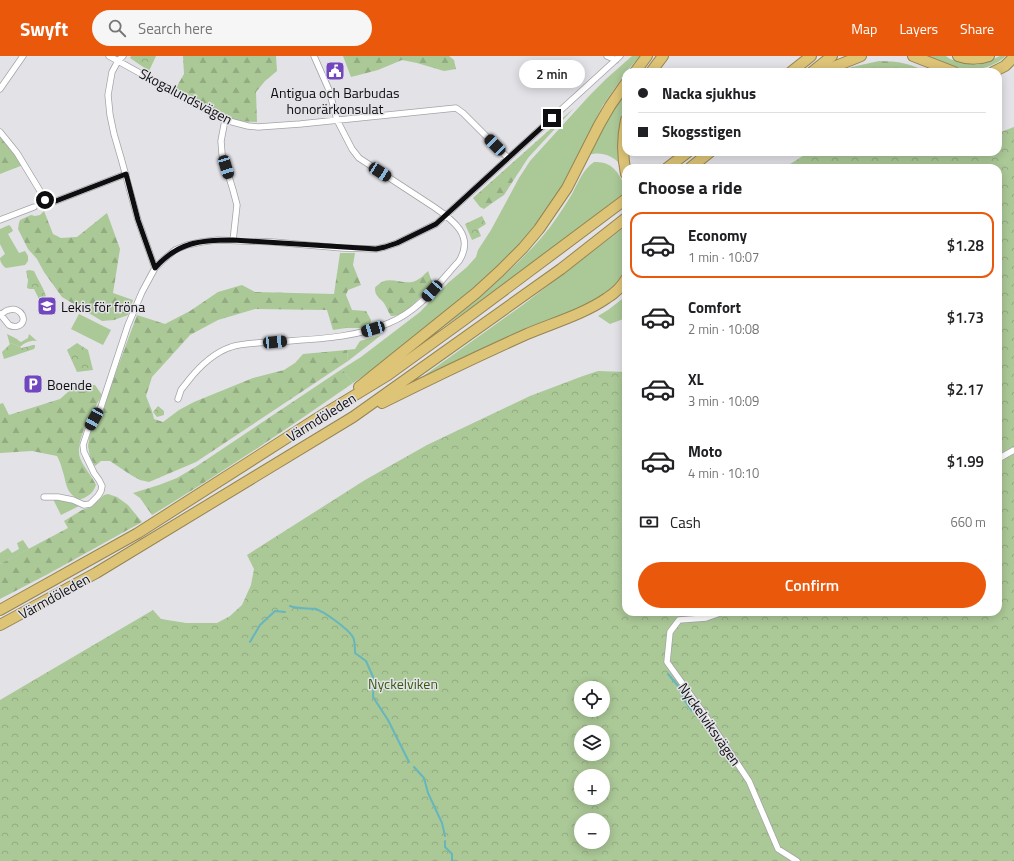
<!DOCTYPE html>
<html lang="en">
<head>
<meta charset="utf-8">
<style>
	:root { --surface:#fff; --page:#f6f6f6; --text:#202124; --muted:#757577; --line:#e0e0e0; --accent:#ea580c }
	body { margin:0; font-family:"Titillium Web",sans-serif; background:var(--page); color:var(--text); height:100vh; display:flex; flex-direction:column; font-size:15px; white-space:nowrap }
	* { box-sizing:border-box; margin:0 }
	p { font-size:13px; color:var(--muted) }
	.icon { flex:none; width:22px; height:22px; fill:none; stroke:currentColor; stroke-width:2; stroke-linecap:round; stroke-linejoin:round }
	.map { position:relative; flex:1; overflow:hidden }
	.side { position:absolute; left:622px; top:108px; width:380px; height:452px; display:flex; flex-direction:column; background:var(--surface); border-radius:12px; box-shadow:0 2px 10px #0003 }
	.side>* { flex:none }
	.hud { position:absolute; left:622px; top:12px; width:380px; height:88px; border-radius:12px; box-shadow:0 2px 10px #0003; display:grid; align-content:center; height:88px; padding:0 16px; background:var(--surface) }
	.controls { position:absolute; left:574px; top:625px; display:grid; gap:8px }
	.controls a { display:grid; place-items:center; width:36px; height:36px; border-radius:50%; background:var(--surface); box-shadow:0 2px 10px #0003; font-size:20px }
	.end { position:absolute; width:18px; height:18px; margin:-9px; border:5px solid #0e0e10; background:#fff; box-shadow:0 0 0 2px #fff }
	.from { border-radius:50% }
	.bubble { position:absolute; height:28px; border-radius:14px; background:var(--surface); box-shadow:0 2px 10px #0003; font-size:13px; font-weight:600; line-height:28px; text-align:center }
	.car { position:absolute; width:12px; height:24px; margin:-12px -6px; border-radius:5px; box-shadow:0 0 3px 1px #0007; background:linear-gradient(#222 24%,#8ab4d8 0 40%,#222 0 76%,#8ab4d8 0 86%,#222 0) }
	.hud b { display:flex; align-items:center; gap:14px; height:38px; font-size:15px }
	.hud b+b { border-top:1px solid var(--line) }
	.hud i { width:10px; height:10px; background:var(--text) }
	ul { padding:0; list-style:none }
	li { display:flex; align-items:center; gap:12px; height:66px; margin:0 8px 6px; padding:0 8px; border:2px solid transparent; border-radius:12px }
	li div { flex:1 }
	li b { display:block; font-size:15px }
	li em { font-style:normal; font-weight:600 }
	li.current { border-color:var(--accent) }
	li>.icon { width:36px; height:36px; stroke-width:1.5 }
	h2 { padding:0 16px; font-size:18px; line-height:48px }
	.pay { display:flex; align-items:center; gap:10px; height:44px; padding:0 16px; font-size:15px }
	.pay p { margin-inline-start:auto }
	.primary-button { display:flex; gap:8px; margin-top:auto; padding:8px 16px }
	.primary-button a { flex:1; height:46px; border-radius:24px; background:var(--accent); color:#fff; font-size:16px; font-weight:600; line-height:46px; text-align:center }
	header { display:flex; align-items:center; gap:24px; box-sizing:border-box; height:56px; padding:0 20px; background:var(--accent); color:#fff }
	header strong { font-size:19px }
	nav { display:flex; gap:22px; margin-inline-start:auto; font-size:14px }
	.search { width:280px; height:36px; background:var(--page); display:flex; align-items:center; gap:10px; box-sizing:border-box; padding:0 14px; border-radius:22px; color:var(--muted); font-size:15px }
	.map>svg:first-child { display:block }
	.grass { fill:#abc897 }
	.forest { fill:url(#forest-firs) }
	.park { fill:url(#park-crowns); fill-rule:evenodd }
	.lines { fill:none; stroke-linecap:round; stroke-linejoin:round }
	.stream { stroke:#66b6be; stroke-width:2 }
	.street-casing { stroke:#a3a3a8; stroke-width:7 }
	.highway-casing { stroke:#958453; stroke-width:12 }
	.street { stroke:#fff; stroke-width:5.5 }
	.highway { stroke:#ddc477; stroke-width:10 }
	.route { stroke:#0e0e10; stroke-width:5 }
	.labels { text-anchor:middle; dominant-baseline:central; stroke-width:3; stroke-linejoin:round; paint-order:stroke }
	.poi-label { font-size:14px; fill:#0e0e10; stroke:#e2e2e7; text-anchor:start }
	.street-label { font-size:14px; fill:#0e0e10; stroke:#e2e2e7 }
	.park-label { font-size:14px; fill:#365b10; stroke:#e2e2e7 }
</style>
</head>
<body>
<header>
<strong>Swyft</strong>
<div class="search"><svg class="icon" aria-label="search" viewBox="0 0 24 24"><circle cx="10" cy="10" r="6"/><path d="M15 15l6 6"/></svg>Search here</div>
<nav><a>Map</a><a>Layers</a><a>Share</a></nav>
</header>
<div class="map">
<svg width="1014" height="805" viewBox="0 0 1014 805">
	<defs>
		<pattern id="forest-firs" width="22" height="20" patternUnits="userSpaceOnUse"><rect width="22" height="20" fill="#abc897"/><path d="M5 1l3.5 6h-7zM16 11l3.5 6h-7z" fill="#92ab81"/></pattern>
		<pattern id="park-crowns" width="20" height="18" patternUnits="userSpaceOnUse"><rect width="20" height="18" fill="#abc897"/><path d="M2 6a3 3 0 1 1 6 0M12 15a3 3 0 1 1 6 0" fill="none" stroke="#92ab81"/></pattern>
	</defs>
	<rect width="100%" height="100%" fill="#e2e2e7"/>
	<path class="grass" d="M632,0H640L626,16L603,49L562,130L545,157L518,190L502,207L466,239L383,306L353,327L342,313L361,301L420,256L448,227L467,211L476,201L478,194L491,174L519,122L530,105L590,39L606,23Z
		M929,0H946L950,3L962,7L977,9L985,7L1000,0H1006C994,11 977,15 962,13C951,11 939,4 929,0Z
		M626,34V49L620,70V108C612,99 600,95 588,99L602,72Z
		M594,106C597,106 601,106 604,107C616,110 624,125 626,137C560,187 495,238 425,283C466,251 508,220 542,181C553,168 563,153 572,138C578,127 583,113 594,106Z
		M9,169L11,171L13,175L8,178L19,197L25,195L28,200V205L25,209L6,212C3,210 0,206 0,202L5,198L0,188V173Z
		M626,170V213L617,226L608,235L596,244L580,252L511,281L422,321L524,248Z
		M626,240V262L610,268L598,260L608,254Z
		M79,258L111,274L103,289L71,273Z
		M7,278L17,283L19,285L21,286L28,282L29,278L37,285C31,284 24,287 20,291L11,287L10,289Z
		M381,279L375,284L348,305L347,294L355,293L360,285Z
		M53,443H63L79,450L61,459Z
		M23,484L29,493L0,508V497L8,492L12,497L19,493L17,487Z"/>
	<path class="forest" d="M183,0H276L277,15L265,25L256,36L257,66L237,65L221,58L176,32L184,18Z
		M343,0H449L454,4L456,13L444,15L417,7L402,4L378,14L351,21Z
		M879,5C898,5 911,8 928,16H840L852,11Z
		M574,52L528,102L504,139L495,145L484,153L480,151L473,142Z
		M0,80L12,94L23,109L0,118Z
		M44,155L53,178L61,182L77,181L107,157L120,193L113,237L133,244L128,259L114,264L102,265L62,241L44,216L37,203L28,193L18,173L19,167L20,164L31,159L35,160L40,159Z
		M340,197H355L353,209L361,229L348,234L346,239L352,254L366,255L371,264L370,270L367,272H346L333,274L327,254L255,253L218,264L190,279L152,321L146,340L152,355L154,363L163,366L179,354L194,346L253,322L284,314L295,307L303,298L347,294L348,305L196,406L149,426L140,424L131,419L110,405H101L95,410L90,401L88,390L90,377L103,356L109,335L137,259L165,268L190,255L218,236L242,229L255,236L334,238Z
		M428,215L431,223L434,227C425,236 404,262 391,260C388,256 386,249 383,246C380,242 375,240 375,233C375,230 377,230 379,228C388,220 401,228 412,226C419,224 423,220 428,215Z
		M342,313L353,327C287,373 220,418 152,459L140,442L133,437L159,429L177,422L197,410Z
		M76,329H95L102,339C94,354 74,385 80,402C84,412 92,420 96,429C93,438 87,441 79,444C64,435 67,426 62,413C61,408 59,404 57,400L32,395L0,397V348L3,347L9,359L60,343Z
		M108,438L117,441L128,449L142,466L48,518L0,543V508L68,472L64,465L82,454L91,451L104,439Z"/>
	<path class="park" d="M131,0H156L149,15L130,2Z
		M1014,71V805H0V644L153,554L161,563L186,567H217L230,560L242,549L251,529L254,513L247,499L365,424L427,389L530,340L583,320L598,315L626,316V556H998V112H784L809,96H998V77ZM581,632H603V654H581ZM581,676H603V698H581ZM581,720H603V742H581ZM581,764H603V786H581Z
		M482,160L486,168L478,173L481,180L472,184L465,168Z
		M29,214L34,215C38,224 43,231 46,240L43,243H39L34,233H30L27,232L28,224L26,215Z
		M11,287L22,292L33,289H35V291L34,293L4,303L2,296Z
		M77,287L88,294L93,314L77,316L67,294Z
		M158,350L164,355V359L157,361L153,356Z"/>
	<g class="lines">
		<path class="stream" d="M290,550C298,553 307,552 315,553C324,555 348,573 353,581C355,585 355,592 355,597L366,605L374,623L373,641L388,664L409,706
			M250,586L260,569L275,555L285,556
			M668,618L679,631L685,645L692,655
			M414,711L424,722L428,737L442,767L445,780
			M445,785V791L452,798V805"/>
		<g class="street-casing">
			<path id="street" d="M109,0L225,64L248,70L258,71L300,68L456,52L463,57L508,102
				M123,0L118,5L112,16L108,39L110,59L114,78L121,102L138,164L155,212
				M607,0L616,4
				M0,33L23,0
				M225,64L221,85L222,98L233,134L237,149L233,185
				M0,76L17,97L48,148L126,118
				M0,164L34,151
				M0,258L9,269C11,270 15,271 18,270C29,266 21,250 9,254C6,254 3,257 1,259
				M178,343C179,340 180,337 181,334C183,331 186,328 188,325C199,311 213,297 231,291C244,287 259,287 273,286C312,283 353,283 389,267C419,255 438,228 459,205C475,180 453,164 434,151L359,102L352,93L337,64L329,34L314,0
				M998,403L1014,394
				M44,441H58L73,444L84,449L90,448L98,440L101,435L102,430L99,424L94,417L84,396L83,389L88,374L101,351L128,269L142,236L155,212L163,204L175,194L187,189L201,186L217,184L273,186L342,192L376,193L385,191L397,187L436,168L620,0
				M723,556L706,562L679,564L670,576L667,606L705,659L749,725L778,793L797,805"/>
		</g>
		<g class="highway-casing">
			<path id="highway" d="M913,0L954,16
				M958,0C969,4 978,4 989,0
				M635,16L647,0
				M651,16L663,0
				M791,16L811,0
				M812,16L832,0
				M827,16L836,10L861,0
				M993,16L1005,10L1014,1
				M626,64C622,82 622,99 626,118
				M667,112L688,96
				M690,112L710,96
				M359,331L476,237L500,215L523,192L539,173L567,132L599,69L610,50L626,27
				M382,347C430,323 478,300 527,278C553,267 584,258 607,242C615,237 622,230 626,223
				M0,554L138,477L324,358L388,319L464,264L626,143
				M0,569L96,517L353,361L561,213L626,162"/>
		</g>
		<use href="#street" class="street"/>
		<use href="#highway" class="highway"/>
	</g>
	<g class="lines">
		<path class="route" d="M45,144L48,148L126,118L138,164L155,212C178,186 200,184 233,184L376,193L385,191L397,187L436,168L552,62"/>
	</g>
	<defs>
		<g id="civic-square" transform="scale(1)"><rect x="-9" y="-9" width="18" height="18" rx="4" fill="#7146be" stroke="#e2e2e7"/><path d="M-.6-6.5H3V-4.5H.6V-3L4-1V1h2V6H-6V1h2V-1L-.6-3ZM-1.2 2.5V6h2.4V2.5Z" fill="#fff"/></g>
		<g id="school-square" transform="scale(1)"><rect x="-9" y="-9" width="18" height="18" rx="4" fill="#7146be" stroke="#e2e2e7"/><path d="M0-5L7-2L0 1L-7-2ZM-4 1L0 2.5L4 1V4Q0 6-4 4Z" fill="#fff"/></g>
		<g id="parking-square" transform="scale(1)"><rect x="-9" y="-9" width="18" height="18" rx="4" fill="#7146be" stroke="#e2e2e7"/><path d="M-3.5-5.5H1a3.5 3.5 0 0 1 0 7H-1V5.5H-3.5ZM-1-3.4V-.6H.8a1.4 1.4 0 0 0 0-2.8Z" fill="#fff"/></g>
	</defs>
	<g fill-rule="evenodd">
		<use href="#civic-square" x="335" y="15"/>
		<use href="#school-square" x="47" y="250"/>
		<use href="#parking-square" x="33" y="328"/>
	</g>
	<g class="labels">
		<g class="poi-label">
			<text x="335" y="36" text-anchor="middle">Antigua och Barbudas<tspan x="335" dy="16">honorärkonsulat</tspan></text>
			<text x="61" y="250">Lekis för fröna</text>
			<text x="47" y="328">Boende</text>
		</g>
		<g class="street-label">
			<text transform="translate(186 40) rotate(28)">Skogalundsvägen</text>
			<text transform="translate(321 361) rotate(-32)">Värmdöleden</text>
			<text transform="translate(54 540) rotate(-29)">Värmdöleden</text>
			<text transform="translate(710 668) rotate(55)">Nyckelviksvägen</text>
		</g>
		<g class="park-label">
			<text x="403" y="627">Nyckelviken</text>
		</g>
	</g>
</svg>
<div class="controls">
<a><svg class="icon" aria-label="locate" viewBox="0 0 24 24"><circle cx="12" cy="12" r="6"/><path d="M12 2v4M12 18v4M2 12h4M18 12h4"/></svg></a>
<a><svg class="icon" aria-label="layers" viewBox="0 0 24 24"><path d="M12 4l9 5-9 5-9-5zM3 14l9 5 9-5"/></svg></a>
<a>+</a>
<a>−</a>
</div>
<i class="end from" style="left:45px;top:144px"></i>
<i class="end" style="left:552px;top:62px"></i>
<div class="bubble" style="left:519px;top:4px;width:66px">2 min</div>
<i class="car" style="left:495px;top:89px;rotate:315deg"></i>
<i class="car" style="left:226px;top:111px;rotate:163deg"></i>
<i class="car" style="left:380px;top:116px;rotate:123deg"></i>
<i class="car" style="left:432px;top:235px;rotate:222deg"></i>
<i class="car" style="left:373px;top:273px;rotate:254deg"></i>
<i class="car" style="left:275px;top:286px;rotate:85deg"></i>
<i class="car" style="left:94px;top:363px;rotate:209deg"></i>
<div class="hud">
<b><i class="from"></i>Nacka sjukhus</b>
<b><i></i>Skogsstigen</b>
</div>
<section class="side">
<h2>Choose a ride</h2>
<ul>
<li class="current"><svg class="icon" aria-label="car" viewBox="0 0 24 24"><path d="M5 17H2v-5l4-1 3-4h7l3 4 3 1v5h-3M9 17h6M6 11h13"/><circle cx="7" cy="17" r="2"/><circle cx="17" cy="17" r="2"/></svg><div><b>Economy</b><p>1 min · 10:07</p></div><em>$1.28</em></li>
<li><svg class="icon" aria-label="car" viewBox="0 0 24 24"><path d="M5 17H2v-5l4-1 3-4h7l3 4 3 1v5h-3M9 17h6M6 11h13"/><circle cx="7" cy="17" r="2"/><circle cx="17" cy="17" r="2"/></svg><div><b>Comfort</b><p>2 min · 10:08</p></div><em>$1.73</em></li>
<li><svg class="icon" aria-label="car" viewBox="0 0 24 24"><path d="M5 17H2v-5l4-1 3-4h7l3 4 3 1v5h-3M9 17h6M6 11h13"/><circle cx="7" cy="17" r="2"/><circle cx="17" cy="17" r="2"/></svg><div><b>XL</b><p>3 min · 10:09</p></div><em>$2.17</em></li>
<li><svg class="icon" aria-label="car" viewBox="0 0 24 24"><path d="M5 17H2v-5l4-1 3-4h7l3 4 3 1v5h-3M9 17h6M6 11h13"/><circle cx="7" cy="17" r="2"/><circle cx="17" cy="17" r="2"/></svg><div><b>Moto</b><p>4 min · 10:10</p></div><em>$1.99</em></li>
</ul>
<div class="pay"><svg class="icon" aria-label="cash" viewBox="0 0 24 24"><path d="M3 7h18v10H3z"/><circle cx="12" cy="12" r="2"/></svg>Cash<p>660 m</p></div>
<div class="primary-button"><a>Confirm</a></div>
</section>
</div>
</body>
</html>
